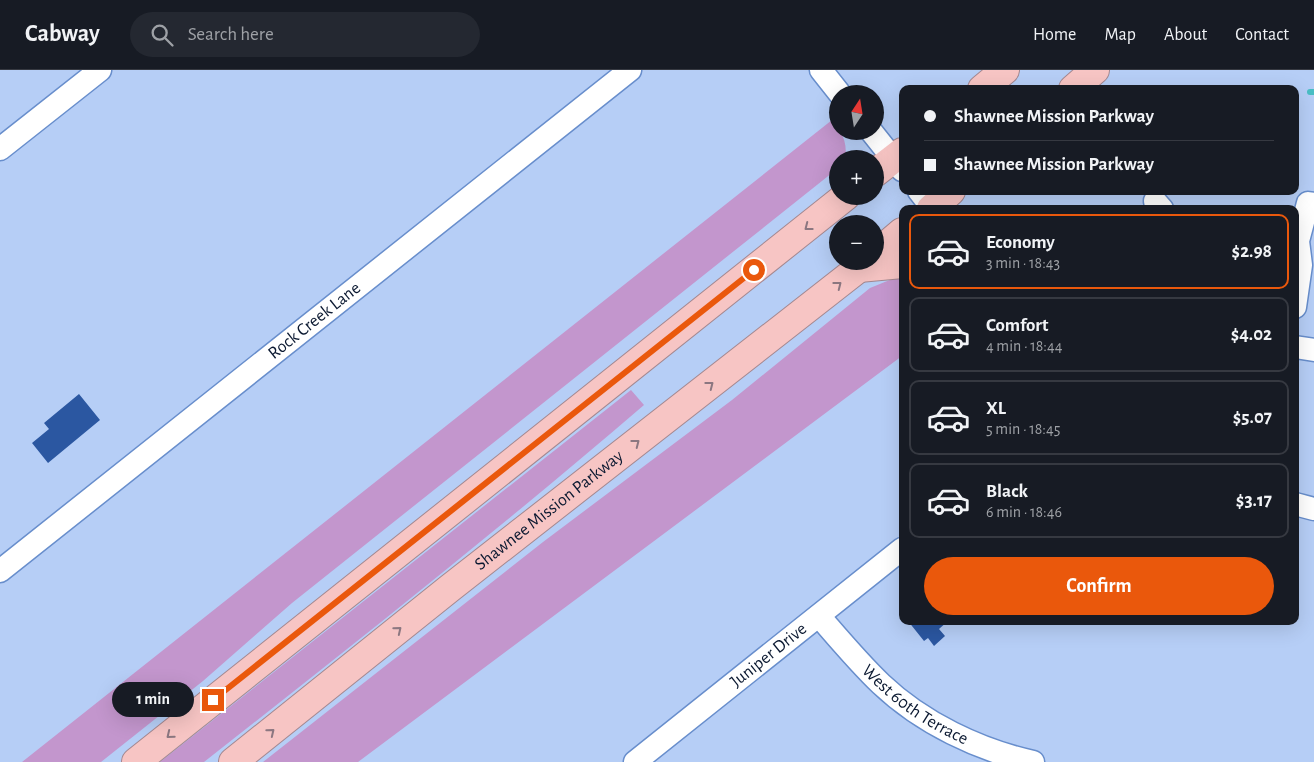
<!DOCTYPE html>
<html lang="en">
<head>
<meta charset="utf-8">
<style>
	:root { --surface:#171b24; --page:#242831; --text:#f1f3f6; --muted:#9ea1a6; --line:#363941; --accent:#ea580c }
	body { margin:0; font-family:"Alegreya Sans",sans-serif; background:var(--page); color:var(--text); height:100vh; display:flex; flex-direction:column; font-size:19px; white-space:nowrap }
	* { box-sizing:border-box; margin:0 }
	p { font-size:16px; color:var(--muted) }
	.icon { flex:none; width:28px; height:28px; fill:none; stroke:currentColor; stroke-width:2; stroke-linecap:round; stroke-linejoin:round }
	.map { position:relative; flex:1; overflow:hidden }
	.drawer { position:absolute; left:899px; top:135px; width:400px; height:420px; display:flex; flex-direction:column; background:var(--surface); border-radius:10px; box-shadow:0 5px 20px #0002 }
	.drawer>* { flex:none }
	.guide { position:absolute; left:899px; top:15px; width:400px; height:110px; border-radius:10px; box-shadow:0 5px 20px #0002; display:grid; align-content:center; height:110px; padding:0 25px; background:var(--surface) }
	.needle { width:32px; rotate:12deg }
	.fabs { position:absolute; left:829px; top:15px; display:grid; gap:10px }
	.fabs a { display:grid; place-items:center; width:55px; height:55px; border-radius:50%; background:var(--surface); box-shadow:0 5px 20px #0002; font-size:25px }
	.end { position:absolute; width:22px; height:22px; margin:-11px; border:6px solid #ea580c; background:#fff; box-shadow:0 0 0 2px #fff }
	.from { border-radius:50% }
	.bubble { position:absolute; height:35px; border-radius:18px; background:var(--surface); box-shadow:0 5px 20px #0002; font-size:16px; font-weight:700; line-height:35px; text-align:center }
	.guide b { display:flex; align-items:center; gap:18px; height:48px; font-size:19px }
	.guide b+b { border-top:1px solid var(--line) }
	.guide i { width:12px; height:12px; background:var(--text) }
	ul { padding:9px 0 0; list-style:none }
	li { display:flex; align-items:center; gap:15px; height:75px; margin:0 10px 8px; padding:0 15px; border:2px solid var(--line); border-radius:10px }
	li div { flex:1 }
	li b { display:block; font-size:19px }
	li em { font-style:normal; font-weight:700 }
	li.selected { border-color:var(--accent) }
	li>.icon { width:45px; height:45px; stroke-width:1.5 }
	.button { display:flex; gap:10px; margin-top:auto; padding:10px 25px }
	.button a { flex:1; height:58px; border-radius:30px; background:var(--accent); color:#fff; font-size:20px; font-weight:700; line-height:58px; text-align:center }
	header { display:flex; align-items:center; gap:30px; box-sizing:border-box; height:70px; padding:0 25px; background:var(--surface); border-bottom:1px solid var(--line) }
	header strong { font-size:24px }
	nav { display:flex; gap:28px; margin-inline-start:auto; font-size:18px }
	.search { width:350px; height:45px; background:var(--page); display:flex; align-items:center; gap:12px; box-sizing:border-box; padding:0 18px; border-radius:28px; color:var(--muted); font-size:19px }
	.map>svg:first-child { display:block }
	.green { fill:#c396cd }
	.lines { fill:none; stroke-linecap:round; stroke-linejoin:round }
	.stream { stroke:#49bec4; stroke-width:6 }
	.building { fill:#2b57a1 }
	.minor-casing { stroke:#688ecc; stroke-width:25 }
	.highway-casing { stroke:#a48890; stroke-width:30 }
	.minor { stroke:#fff; stroke-width:22 }
	.highway { stroke:#f7c5c4; stroke-width:28 }
	.oneway { stroke:#8c7781 }
	.route { stroke:#ea580c; stroke-width:6 }
	.labels { text-anchor:middle; dominant-baseline:central; stroke-width:5; stroke-linejoin:round; paint-order:stroke }
	.street-label { font-size:18px; fill:#0a1830; stroke:#b6cef6 }
</style>
</head>
<body>
<header>
<strong>Cabway</strong>
<div class="search"><svg class="icon" aria-label="search" viewBox="0 0 24 24"><circle cx="10" cy="10" r="6"/><path d="M15 15l6 6"/></svg>Search here</div>
<nav><a>Home</a><a>Map</a><a>About</a><a>Contact</a></nav>
</header>
<div class="map">
<svg width="1314" height="692" viewBox="0 0 1314 692">
	<rect width="100%" height="100%" fill="#b6cef6"/>
	<path class="green" d="M832,50L837,58L838,61H840C845,69 847,79 845,89H838L837,99L292,533L203,611L101,692H22Z
		M902,205V286L358,692H263L543,472L732,330L870,218Z
		M631,320L644,335C501,458 353,575 204,692H160Z"/>
	<g class="lines">
		<path class="stream" d="M1310,22H1314"/>
	</g>
	<path class="building" d="M79,324L100,350L48,393L32,373L49,359L44,353Z
		M908,551H948L939,559L945,566L934,576L928,568L924,571Z"/>
	<g class="lines">
		<g class="minor-casing">
			<g id="minor">
				<path d="M821,0L840,24"/>
				<path d="M871,61L902,100"/>
				<path d="M0,79L100,0"/>
				<path d="M919,121L933,139"/>
				<path d="M1155,131L1162,139"/>
				<path d="M1295,237L1301,195L1298,171L1308,133L1314,134"/>
				<path d="M1295,277L1314,280"/>
				<path d="M1295,434L1314,439"/>
				<path id="s1" d="M0,501L630,0"/>
				<path id="s2" d="M819,546C839,569 859,593 881,614C922,653 979,680 1033,692"/>
				<path id="s3" d="M635,692L902,479"/>
			</g>
		</g>
		<g class="highway-casing">
			<g id="highway">
				<path d="M982,19L1005,0"/>
				<path d="M1073,19L1095,0"/>
				<path d="M875,103L902,82"/>
				<path d="M931,139L951,121"/>
				<path d="M875,185L902,162"/>
				<path d="M859,198L902,194"/>
				<path d="M136,692L846,126"/>
				<path id="s4" d="M233,692L450,518L868,191"/>
			</g>
		</g>
		<use href="#minor" class="minor"/>
		<use href="#highway" class="highway"/>
	</g>
	<defs><path id="oneway-chevron" d="M-2-3.5L2.5 0L-2 3.5" fill="none" stroke-width="1.6" stroke-linecap="round" stroke-linejoin="round" transform="scale(1.25)"/></defs>
	<g class="oneway">
		<use href="#oneway-chevron" transform="translate(808 157) rotate(142)"/>
		<use href="#oneway-chevron" transform="translate(838 215) rotate(-38)"/>
		<use href="#oneway-chevron" transform="translate(710 315) rotate(-38)"/>
		<use href="#oneway-chevron" transform="translate(636 373) rotate(-38)"/>
		<use href="#oneway-chevron" transform="translate(398 560) rotate(-39)"/>
		<use href="#oneway-chevron" transform="translate(271 662) rotate(-39)"/>
		<use href="#oneway-chevron" transform="translate(170 665) rotate(141)"/>
	</g>
	<g class="lines">
		<path class="route" d="M213,630L754,200"/>
	</g>
	<g class="labels">
		<g class="street-label">
			<text stroke="none"><textPath href="#s1" startOffset="402">Rock Creek Lane</textPath></text>
			<text stroke="none"><textPath href="#s4" startOffset="404">Shawnee Mission Parkway</textPath></text>
			<text stroke="none"><textPath href="#s3" startOffset="171">Juniper Drive</textPath></text>
			<text stroke="none"><textPath href="#s2" startOffset="132">West 60th Terrace</textPath></text>
		</g>
	</g>
</svg>
<div class="fabs">
<a><svg class="needle" viewBox="-14 -14 28 28"><path d="M0-13l5 13h-10z" fill="#e53935"/><path d="M0 13l5-13h-10z" fill="#9ea1a6"/></svg></a>
<a>+</a>
<a>−</a>
</div>
<i class="end from" style="left:754px;top:200px"></i>
<i class="end" style="left:213px;top:630px"></i>
<div class="bubble" style="left:112px;top:612px;width:82px">1 min</div>
<div class="guide">
<b><i class="from"></i>Shawnee Mission Parkway</b>
<b><i></i>Shawnee Mission Parkway</b>
</div>
<section class="drawer">
<ul>
<li class="selected"><svg class="icon" aria-label="car" viewBox="0 0 24 24"><path d="M5 17H2v-5l4-1 3-4h7l3 4 3 1v5h-3M9 17h6M6 11h13"/><circle cx="7" cy="17" r="2"/><circle cx="17" cy="17" r="2"/></svg><div><b>Economy</b><p>3 min · 18:43</p></div><em>$2.98</em></li>
<li><svg class="icon" aria-label="car" viewBox="0 0 24 24"><path d="M5 17H2v-5l4-1 3-4h7l3 4 3 1v5h-3M9 17h6M6 11h13"/><circle cx="7" cy="17" r="2"/><circle cx="17" cy="17" r="2"/></svg><div><b>Comfort</b><p>4 min · 18:44</p></div><em>$4.02</em></li>
<li><svg class="icon" aria-label="car" viewBox="0 0 24 24"><path d="M5 17H2v-5l4-1 3-4h7l3 4 3 1v5h-3M9 17h6M6 11h13"/><circle cx="7" cy="17" r="2"/><circle cx="17" cy="17" r="2"/></svg><div><b>XL</b><p>5 min · 18:45</p></div><em>$5.07</em></li>
<li><svg class="icon" aria-label="car" viewBox="0 0 24 24"><path d="M5 17H2v-5l4-1 3-4h7l3 4 3 1v5h-3M9 17h6M6 11h13"/><circle cx="7" cy="17" r="2"/><circle cx="17" cy="17" r="2"/></svg><div><b>Black</b><p>6 min · 18:46</p></div><em>$3.17</em></li>
</ul>
<div class="button"><a>Confirm</a></div>
</section>
</div>
</body>
</html>
